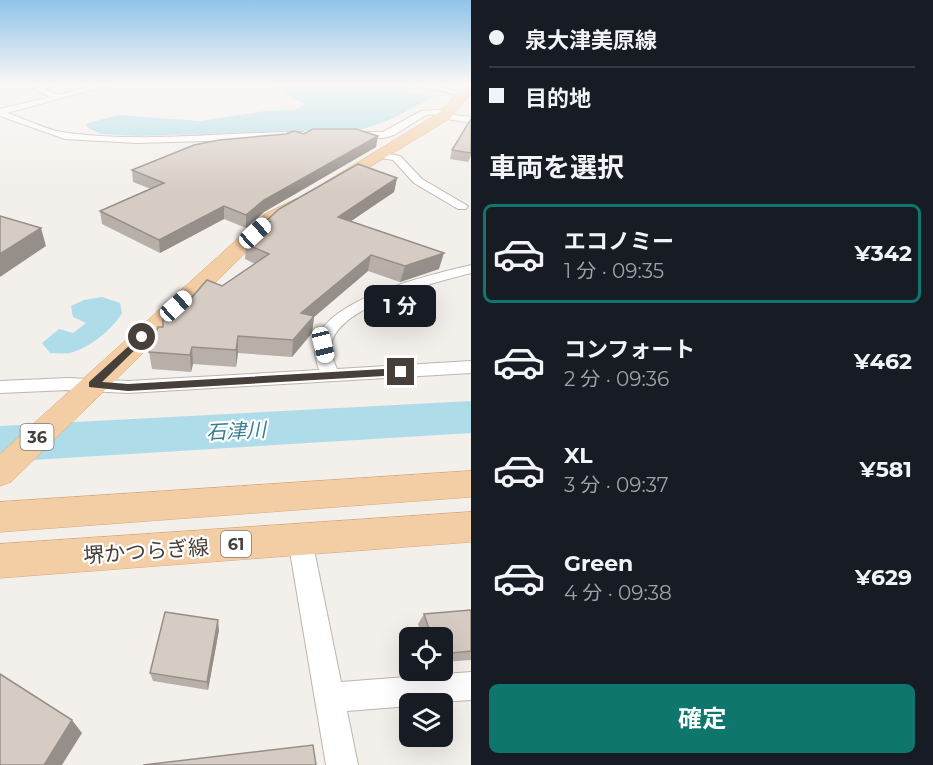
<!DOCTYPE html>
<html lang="ja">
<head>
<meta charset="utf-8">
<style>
	:root { --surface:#171b24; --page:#20242c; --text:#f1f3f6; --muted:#9ea1a6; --line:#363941; --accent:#0f766e }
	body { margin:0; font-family:Montserrat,"Noto Sans JP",sans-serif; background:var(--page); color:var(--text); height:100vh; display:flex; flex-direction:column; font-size:22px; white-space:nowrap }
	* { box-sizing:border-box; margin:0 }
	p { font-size:20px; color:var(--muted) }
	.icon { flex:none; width:33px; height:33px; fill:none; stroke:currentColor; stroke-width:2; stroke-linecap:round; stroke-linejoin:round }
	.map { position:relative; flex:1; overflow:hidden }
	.details { display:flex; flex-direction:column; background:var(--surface); width:462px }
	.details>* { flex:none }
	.guide { display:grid; align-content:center; height:132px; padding:0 18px; background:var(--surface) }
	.tools { position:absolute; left:399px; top:627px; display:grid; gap:12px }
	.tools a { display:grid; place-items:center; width:54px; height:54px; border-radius:9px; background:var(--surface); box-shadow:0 6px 24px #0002; font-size:30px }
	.end { position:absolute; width:27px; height:27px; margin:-14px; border:8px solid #473f39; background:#fff; box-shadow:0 0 0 3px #fff }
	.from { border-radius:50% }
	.bubble { position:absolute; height:42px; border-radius:9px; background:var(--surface); box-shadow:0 6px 24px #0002; font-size:20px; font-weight:700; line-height:42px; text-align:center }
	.car { position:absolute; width:18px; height:36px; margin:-18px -9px; border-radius:8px; box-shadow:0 0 4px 2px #0007; background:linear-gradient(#fff 24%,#345 0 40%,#fff 0 76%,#345 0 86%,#fff 0) }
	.guide b { display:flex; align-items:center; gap:21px; height:57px; font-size:22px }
	.guide b+b { border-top:2px solid var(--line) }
	.guide i { width:15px; height:15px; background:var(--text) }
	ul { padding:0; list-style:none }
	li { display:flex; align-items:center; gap:18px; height:99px; margin:0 12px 9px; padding:0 6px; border:3px solid transparent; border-radius:9px }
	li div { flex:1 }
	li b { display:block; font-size:22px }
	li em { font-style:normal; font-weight:700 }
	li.active { border-color:var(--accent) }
	li>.icon { width:54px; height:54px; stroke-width:1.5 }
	h2 { padding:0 18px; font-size:27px; line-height:72px }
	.button { display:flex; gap:12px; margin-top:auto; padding:12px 18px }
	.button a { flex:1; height:69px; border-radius:9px; background:var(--accent); color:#fff; font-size:24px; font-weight:700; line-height:69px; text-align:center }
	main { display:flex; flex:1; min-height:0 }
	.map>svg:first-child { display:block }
	.water { fill:#aedce9 }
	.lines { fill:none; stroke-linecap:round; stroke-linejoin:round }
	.river { fill:#aedce9; fill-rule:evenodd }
	.minor-casing { stroke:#beb5ae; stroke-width:2 }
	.primary-casing { stroke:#d7a675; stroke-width:1 }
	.minor { fill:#fff; fill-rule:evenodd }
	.primary { fill:#f3cda4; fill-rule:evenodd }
	.wall { fill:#b9afa9 }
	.shaded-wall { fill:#968f89 }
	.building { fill:#d7ccc4; stroke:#968f89; stroke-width:1.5 }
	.route { fill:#473f39 }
	.labels { text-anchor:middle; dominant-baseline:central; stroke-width:4.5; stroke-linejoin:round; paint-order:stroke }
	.shield { fill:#fff; stroke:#7e7974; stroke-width:1.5 }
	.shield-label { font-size:16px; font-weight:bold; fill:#473f39 }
	.water-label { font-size:20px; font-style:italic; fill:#367d90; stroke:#fff }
	.near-street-label { font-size:21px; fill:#473f39; stroke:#fff }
</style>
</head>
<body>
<main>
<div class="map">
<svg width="471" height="765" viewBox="0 0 471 765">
	<rect width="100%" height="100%" fill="#f3efeb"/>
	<path class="water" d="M271,85H392L410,88L406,93L434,97L387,121L363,129L137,136L101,134L88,128L86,124L118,115L200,121L265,111L295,110L305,104Z
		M102,297L120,303L122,313C113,329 87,350 69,353C63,354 56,353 50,353L42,343L59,329L73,333L86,323L73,317L71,306L84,300Z"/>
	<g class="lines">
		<path class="river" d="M471,401V433L0,462V426Z"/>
		<g class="minor-casing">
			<path id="minor" d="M43,85H54L45,89L58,95L96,85H109L7,113C26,119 48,131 68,133C145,143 225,132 303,132L308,135L303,138L137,143L65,139L0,116V109L50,97L34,89Z
				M415,85H430L467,94L463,96Z
				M450,109V113L446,114L471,117V123L441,118L442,114L426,115L394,135L383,138H354L349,135L354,132H383L421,111Z
				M379,152L400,156L422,179L468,206L466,209H458L414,183L393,160L375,157V153Z
				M471,265V273C438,282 336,305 331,346C330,353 334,362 337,369L471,361V373L128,393L68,390L0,393V381L68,378L128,381L319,370C317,363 314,355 315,347C318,300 433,274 471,265Z
				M300,529L308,532L312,540L341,682L471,672V700L410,704V706L347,711L358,765H326L288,540L292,532Z"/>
		</g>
		<g class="primary-casing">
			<path id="primary" d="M471,85V94L449,119L338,186H326L324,183L439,113L456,94Z
				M296,199L302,200L305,204L302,208L277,222L11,482L0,486V454L265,214Z
				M471,471V497L0,532V502Z
				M471,512V542L0,578V544Z"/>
		</g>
		<use href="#minor" class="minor"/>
		<use href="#primary" class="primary"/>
	</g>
	<path class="wall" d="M471,119V156L468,162L450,159L452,150Z
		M304,134L376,147L264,212L246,228L224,219L160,253L102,224L100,211L151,189L133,182L132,170Z
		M397,178L394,192L351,221L439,269L400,282L368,271L314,317L312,333L292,357L238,353L236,367L193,364L191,372L152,369L149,352L163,327L185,305L222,286L255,264L245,259L246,244L266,225V221Z
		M471,610V660L442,662V638H423L418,624L424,614Z
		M219,630L208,690L153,681L150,673Z"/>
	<path class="shaded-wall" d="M378,136L376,147L264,212L246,228V215L264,200Z
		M397,178L394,192L335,232L338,217Z
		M224,206V219L160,253L159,240Z
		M41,228L46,246L0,277V254Z
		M444,253L439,269L400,282L405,266Z
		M371,255L368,271L314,317L312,333L292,357L293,340L301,313Z
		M238,336V353L236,367V350Z
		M192,347L193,364L191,372L190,355Z
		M218,620L219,630L208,690L207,682Z
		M72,720L82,733L62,765H44Z"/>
	<path class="building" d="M471,119V153L452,150Z
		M313,129H356L378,136L264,200L246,215L224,206L159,240L100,211L164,183L132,170L194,145L219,140L286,134L294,131L304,134Z
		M358,164L397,178L338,217L444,253L405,266L371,255L301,313L314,316L293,340L238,336L236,350L192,347L190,355L149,352L158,327H163V318L170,311L185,305L207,280L222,286L269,254L246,244L270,222L266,221L279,209Z
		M0,216L41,228L0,254Z
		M471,610V651L442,654V638H432L424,614Z
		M165,612L218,620L207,682L150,673Z
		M0,674L72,720L44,765H0Z
		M313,745L316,765H143Z"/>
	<linearGradient id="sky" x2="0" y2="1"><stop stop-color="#91c4e8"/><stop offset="0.44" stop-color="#faf8f6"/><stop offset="1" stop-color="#faf8f6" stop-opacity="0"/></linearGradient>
	<rect width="471" height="192" fill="url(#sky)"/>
	<path class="route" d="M142,334L147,337L146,339L102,382L128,384L401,368L405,372L401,375L128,391L89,387V382Z"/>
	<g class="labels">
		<g class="shield">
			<rect x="20.5" y="424" width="33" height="26" rx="4.5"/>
			<rect x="221" y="531" width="30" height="26" rx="4.5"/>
		</g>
		<g class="shield-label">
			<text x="37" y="437">36</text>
			<text x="236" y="544">61</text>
		</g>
		<g class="water-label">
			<text transform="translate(236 431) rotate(-3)">石津川</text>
		</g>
		<g class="near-street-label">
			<text transform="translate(146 551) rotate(-4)">堺かつらぎ線</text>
		</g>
	</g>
</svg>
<div class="tools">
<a><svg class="icon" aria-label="locate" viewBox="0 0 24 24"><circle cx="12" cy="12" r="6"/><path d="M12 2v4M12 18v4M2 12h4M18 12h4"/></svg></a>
<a><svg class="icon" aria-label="layers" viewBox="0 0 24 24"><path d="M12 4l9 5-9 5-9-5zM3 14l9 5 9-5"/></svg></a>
</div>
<i class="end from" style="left:142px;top:337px"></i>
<i class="end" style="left:401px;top:372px"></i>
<div class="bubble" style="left:364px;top:285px;width:72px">1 分</div>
<i class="car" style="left:255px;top:233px;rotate:48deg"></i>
<i class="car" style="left:176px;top:306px;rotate:48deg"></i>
<i class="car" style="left:323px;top:345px;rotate:166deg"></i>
</div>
<section class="details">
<div class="guide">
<b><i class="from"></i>泉大津美原線</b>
<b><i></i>目的地</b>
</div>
<h2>車両を選択</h2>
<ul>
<li class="active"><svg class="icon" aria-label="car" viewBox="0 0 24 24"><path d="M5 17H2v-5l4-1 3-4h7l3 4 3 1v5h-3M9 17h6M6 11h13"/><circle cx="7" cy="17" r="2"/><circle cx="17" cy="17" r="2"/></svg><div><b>エコノミー</b><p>1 分 · 09:35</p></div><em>¥342</em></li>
<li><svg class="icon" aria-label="car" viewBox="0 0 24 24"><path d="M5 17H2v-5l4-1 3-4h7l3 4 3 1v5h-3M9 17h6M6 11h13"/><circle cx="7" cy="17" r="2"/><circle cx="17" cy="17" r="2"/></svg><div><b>コンフォート</b><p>2 分 · 09:36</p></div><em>¥462</em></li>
<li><svg class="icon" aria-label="car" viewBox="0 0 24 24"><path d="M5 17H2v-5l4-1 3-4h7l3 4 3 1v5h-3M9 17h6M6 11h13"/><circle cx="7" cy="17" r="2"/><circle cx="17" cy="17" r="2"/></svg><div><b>XL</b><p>3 分 · 09:37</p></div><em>¥581</em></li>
<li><svg class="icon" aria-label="car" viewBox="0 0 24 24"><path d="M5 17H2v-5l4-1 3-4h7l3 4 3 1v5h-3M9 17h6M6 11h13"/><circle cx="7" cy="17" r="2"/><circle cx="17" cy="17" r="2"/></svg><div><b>Green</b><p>4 分 · 09:38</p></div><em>¥629</em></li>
</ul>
<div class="button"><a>確定</a></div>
</section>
</main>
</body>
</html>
